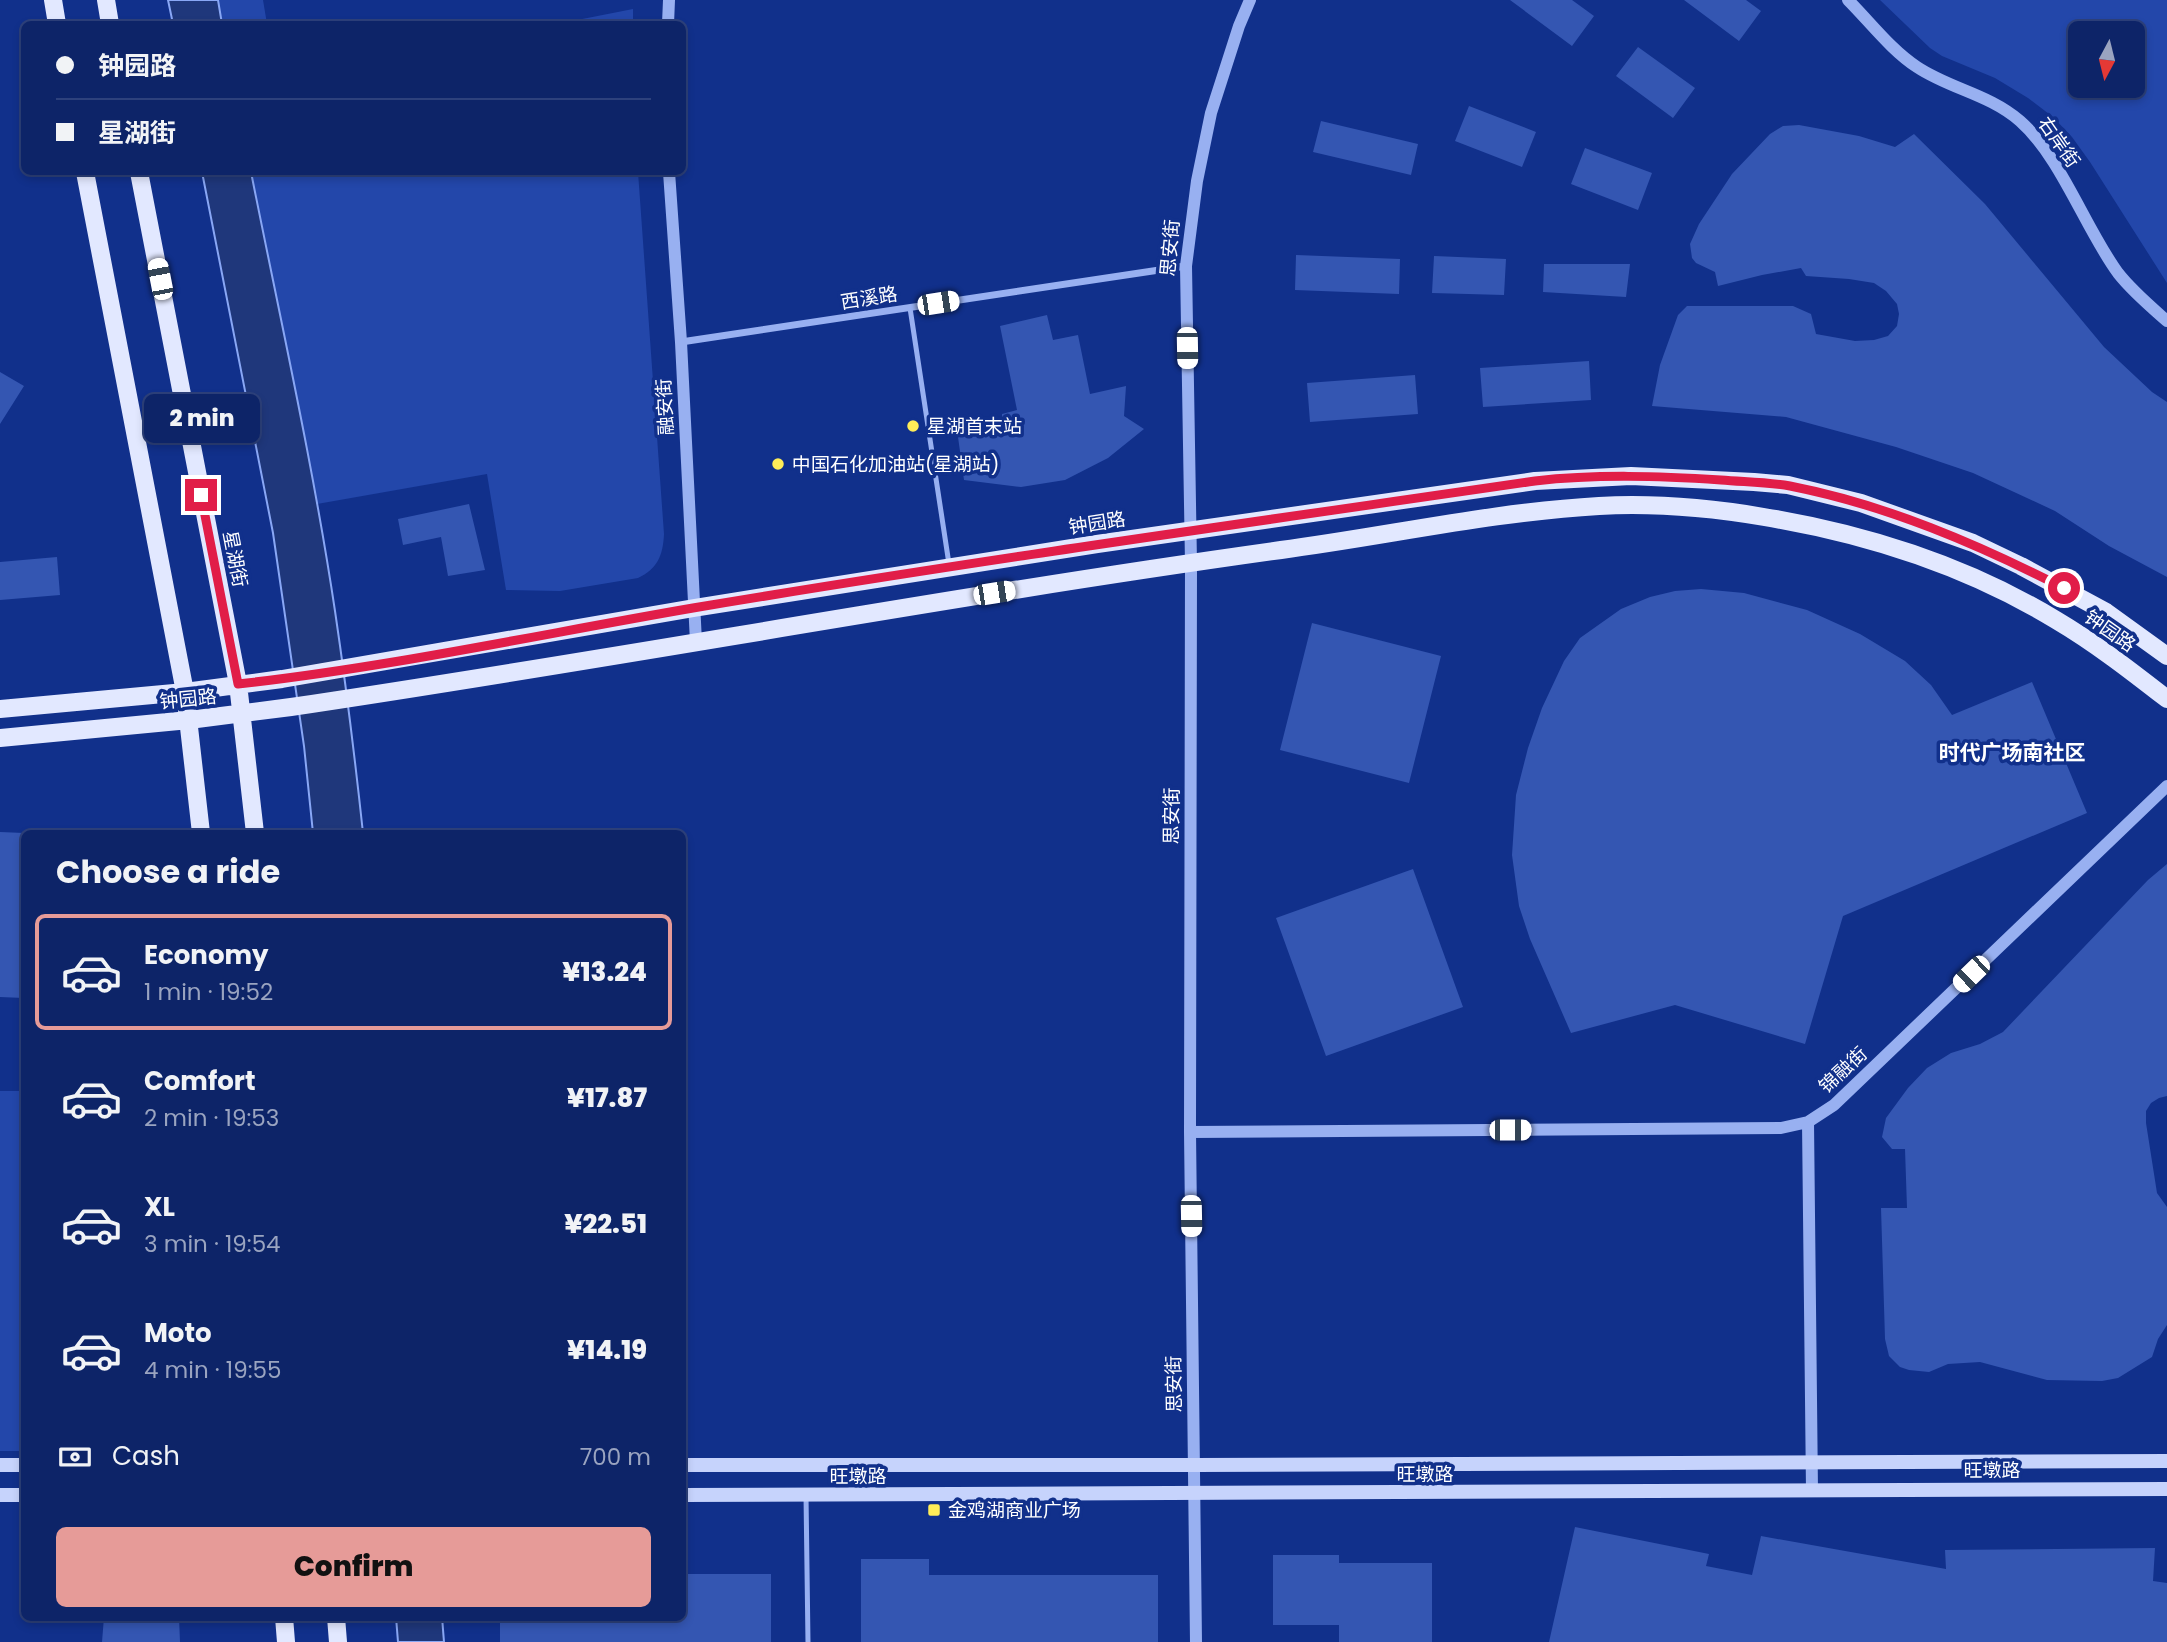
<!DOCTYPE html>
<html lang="en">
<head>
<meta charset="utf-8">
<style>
	:root { --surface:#0d2468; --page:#1b3071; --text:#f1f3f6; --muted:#9aa4c0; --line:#2d417c; --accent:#e69b98 }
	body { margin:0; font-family:Poppins,"Noto Sans SC",sans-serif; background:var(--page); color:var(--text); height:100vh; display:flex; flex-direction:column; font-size:26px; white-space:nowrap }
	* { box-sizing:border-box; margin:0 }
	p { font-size:23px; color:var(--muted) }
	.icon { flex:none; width:38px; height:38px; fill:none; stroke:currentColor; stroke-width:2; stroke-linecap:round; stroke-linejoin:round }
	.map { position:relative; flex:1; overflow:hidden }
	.side { position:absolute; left:21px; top:830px; width:665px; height:791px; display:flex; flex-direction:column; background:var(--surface); border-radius:10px; box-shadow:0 4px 10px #0003,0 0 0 2px var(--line) }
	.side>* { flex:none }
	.guide { position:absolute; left:21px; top:21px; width:665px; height:154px; border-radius:10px; box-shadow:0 4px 10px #0003,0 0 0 2px var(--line); display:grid; align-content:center; height:154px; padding:0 35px; background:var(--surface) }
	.needle { width:46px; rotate:187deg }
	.buttons { position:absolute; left:2068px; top:21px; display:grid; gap:14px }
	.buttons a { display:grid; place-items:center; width:77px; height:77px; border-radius:10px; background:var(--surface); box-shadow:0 4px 10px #0003,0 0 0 2px var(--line); font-size:35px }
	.end { position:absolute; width:32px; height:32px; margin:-16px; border:9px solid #e11d48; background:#fff; box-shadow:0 0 0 4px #fff }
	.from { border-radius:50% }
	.bubble { position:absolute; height:49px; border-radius:10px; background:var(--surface); box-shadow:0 4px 10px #0003,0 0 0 2px var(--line); font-size:23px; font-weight:800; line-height:49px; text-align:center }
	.car { position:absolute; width:21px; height:42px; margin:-21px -10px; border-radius:9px; box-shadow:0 0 5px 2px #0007; background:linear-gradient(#fff 24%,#345 0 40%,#fff 0 76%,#345 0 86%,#fff 0) }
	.guide b { display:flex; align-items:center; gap:24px; height:66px; font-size:26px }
	.guide b+b { border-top:2px solid var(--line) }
	.guide i { width:18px; height:18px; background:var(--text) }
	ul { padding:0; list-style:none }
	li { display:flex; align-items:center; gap:21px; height:116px; margin:0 14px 10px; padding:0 21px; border:4px solid transparent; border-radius:10px }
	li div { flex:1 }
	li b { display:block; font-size:26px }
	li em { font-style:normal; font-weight:800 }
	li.active { border-color:var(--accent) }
	li>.icon { width:63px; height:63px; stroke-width:1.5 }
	h2 { padding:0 35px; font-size:32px; line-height:84px }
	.pay { display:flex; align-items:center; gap:18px; height:77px; padding:0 35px; font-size:26px }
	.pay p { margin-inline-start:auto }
	.button { display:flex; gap:14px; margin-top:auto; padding:14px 35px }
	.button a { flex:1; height:80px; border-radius:10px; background:var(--accent); color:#111; font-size:28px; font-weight:800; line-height:80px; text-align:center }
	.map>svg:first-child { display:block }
	.green { fill:#2347aa; fill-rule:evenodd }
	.water { fill:#1f377b; stroke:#89a7f5; stroke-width:2 }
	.building { fill:#3456b2 }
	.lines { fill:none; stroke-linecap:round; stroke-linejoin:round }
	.service { stroke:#98b0f1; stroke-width:5 }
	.minor { stroke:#98b0f1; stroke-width:7 }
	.tertiary { stroke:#98b0f1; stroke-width:12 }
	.secondary { stroke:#c6d3fc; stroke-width:14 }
	.primary { stroke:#e2e8ff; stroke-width:18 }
	.route { stroke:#e11d48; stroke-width:9 }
	.poi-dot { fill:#ffed58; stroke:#11308b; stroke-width:2.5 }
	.labels { text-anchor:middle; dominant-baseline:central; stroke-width:7; stroke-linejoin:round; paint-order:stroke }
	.street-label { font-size:19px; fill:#fff; stroke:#11308b }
	.poi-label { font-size:19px; fill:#fff; stroke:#11308b; text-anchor:start }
	.neighbourhood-label { font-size:21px; font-weight:bold; fill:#fff; stroke:#11308b }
</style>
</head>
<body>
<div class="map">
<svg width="2167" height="1642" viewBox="0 0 2167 1642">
	<rect width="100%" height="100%" fill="#11308b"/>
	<path class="green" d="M218,0H263L267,24H222Z
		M1880,0H2167V283L2090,162L2072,137L2053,117L2028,98L1995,78L1942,56L1930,48ZM2133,33V86H2081V33Z
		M633,9V24H557Z
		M251,172H638L664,534C663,556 657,569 638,578L560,591L506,590L487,474L317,504Z
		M0,1091H24V1451H0Z"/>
	<path class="water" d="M168,0H218L222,24H173Z
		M202,172H251C280,318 313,464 335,611C346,685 355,759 363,833H313L304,746L273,533Z
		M396,1617H442L444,1642H398Z"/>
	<path class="building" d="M1510,0H1572L1594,16L1572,46Z
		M1684,0H1746L1761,11L1739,41Z
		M1638,47L1695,88L1673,118L1616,76Z
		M1469,106L1536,132L1522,167L1455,141Z
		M1321,121L1418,144L1411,175L1313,152Z
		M1799,125L1859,136L1895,147L1914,134L1985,204L2104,347L2152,392L2167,402V577L2109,546L2055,511L1973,473L1896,447L1786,417L1652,406L1660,365L1678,315L1687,306H1793L1811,314L1816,334L1855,341L1874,340L1888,336L1897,326L1899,314L1897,304L1886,291L1874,283L1849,279L1806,276L1801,268L1762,275L1718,286L1715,272L1696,263L1692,258L1690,244L1699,224L1732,174L1770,134L1783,126Z
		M1585,148L1652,173L1638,210L1571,184Z
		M1296,255L1400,259L1399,294L1295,290Z
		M1434,256L1506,259L1504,295L1432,293Z
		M1544,264H1630L1626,297L1543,292Z
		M1047,315L1053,340L1078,335L1090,394L1126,386L1124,416L1144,429L1108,458L1065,480L1021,487L964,480L958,437L1002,428V414L1017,410L1000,326Z
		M1589,361L1591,400L1483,407L1480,368Z
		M0,372L24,386L0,424Z
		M1415,375L1418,414L1310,422L1307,383Z
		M469,504L485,570L448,576L441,537L403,545L398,519Z
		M57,557L60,595L0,600V562Z
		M1701,589L1744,593L1807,610L1860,634L1905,661L1931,685L1952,715L2032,682L2087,813L1843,916L1805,1044L1675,1005L1571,1033L1530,939L1519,906L1512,855L1516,795L1528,748L1542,708L1564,661L1580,638L1621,609L1650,597L1675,591Z
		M1312,623L1441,656L1409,783L1280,750Z
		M0,832L24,833V998L0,997Z
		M2167,864V1096L2159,1098L2151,1103L2146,1111V1123L2157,1193L2167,1207V1325L2158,1339L2152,1357L2118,1378L2102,1381L2047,1380L1980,1362L1948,1364L1929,1372L1909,1370L1900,1367L1889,1356L1885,1339L1881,1208H1907L1905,1149H1892L1882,1137L1886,1118L1908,1088L1927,1068L1951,1053L1980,1044L2003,1032L2148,880Z
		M1413,869L1463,1007L1326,1056L1276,918Z
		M1575,1527L1709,1554L1706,1566L1752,1575L1761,1536L1946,1569L1945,1550L2155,1548L2153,1581L2167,1583V1642H1549Z
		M1273,1555H1339V1563H1432V1642H1339V1625H1273Z
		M861,1559H929V1575H1158V1642H861Z
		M682,1574H771V1642H500V1620L682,1617Z
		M104,1617H179L180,1642H102Z"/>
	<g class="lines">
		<path class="service" d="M910,308L949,564
			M806,1495L808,1642"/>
		<path class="minor" d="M681,342L1186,266"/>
		<path class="tertiary" d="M1848,0C1870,22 1891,50 1917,67C1950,89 1989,94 2020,121C2061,157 2085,228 2118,273C2132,291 2150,306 2167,321
			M668,24L669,0
			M669,172L681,342L696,642
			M1808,1122L1812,1491
			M1190,1132L1781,1128L1808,1122L1834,1105L2167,786
			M1196,1642L1190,1132L1191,563L1186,266L1197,181L1211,113L1239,26L1250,0"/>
		<path class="secondary" d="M0,1465H24
			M682,1465H1195L2167,1461
			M0,1495H24
			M682,1495L2167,1489"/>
		<path class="primary" d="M53,0L57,24
			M106,0L110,24
			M85,172L185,692L201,833
			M139,172L238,684L255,833
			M0,709L185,692L282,679L694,608L1097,544L1535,481L1631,476L1754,482L1788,485L1861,503L1973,543L2021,566L2106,612L2167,656
			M0,738L189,720L291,707C622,658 950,596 1281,550C1387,536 1493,512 1599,506C1654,503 1711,508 1764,517C1867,534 1967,566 2056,620C2095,643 2131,671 2167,699
			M284,1617L286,1642
			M336,1617L338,1642"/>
	</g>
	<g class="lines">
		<path class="route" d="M201,495L238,684C390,667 542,634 693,608C973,561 1254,522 1535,481C1597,474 1659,476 1721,480C1744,482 1767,482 1790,486C1887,505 1977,544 2064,588"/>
	</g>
	<g class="poi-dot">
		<circle cx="913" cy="426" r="7"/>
		<circle cx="778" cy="464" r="7"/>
		<rect x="927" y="1503" width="14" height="14" rx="3.5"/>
	</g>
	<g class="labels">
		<g class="street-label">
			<text transform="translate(2059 142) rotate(55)">右岸街</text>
			<text transform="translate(1170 248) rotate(-85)">思安街</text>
			<text transform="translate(869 298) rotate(-9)">西溪路</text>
			<text transform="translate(665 407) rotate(-93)">融安街</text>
			<text transform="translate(1097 523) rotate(-9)">钟园路</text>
			<text transform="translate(235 559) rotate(79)">星湖街</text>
			<text transform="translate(2110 631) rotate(35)">钟园路</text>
			<text transform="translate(188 699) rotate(-6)">钟园路</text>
			<text transform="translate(1171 816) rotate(-90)">思安街</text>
			<text transform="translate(1843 1070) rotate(-43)">锦融街</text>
			<text transform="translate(1174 1384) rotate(-91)">思安街</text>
			<text x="1992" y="1470">旺墩路</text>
			<text x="1425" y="1474">旺墩路</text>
			<text x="858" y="1476">旺墩路</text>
		</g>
		<g class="poi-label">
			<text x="927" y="426">星湖首末站</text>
			<text x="792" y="464">中国石化加油站(星湖站)</text>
			<text x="948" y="1510">金鸡湖商业广场</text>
		</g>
		<g class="neighbourhood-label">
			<text x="2012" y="752">时代广场南社区</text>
		</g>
	</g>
</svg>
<div class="buttons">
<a><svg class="needle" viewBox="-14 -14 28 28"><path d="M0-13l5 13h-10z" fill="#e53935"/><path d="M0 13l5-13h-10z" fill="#9aa4c0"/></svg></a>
</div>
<i class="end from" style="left:2064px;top:588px"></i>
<i class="end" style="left:201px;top:495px"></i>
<div class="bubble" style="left:144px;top:394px;width:116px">2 min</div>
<i class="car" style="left:160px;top:279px;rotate:349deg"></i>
<i class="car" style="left:938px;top:303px;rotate:81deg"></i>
<i class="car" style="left:1187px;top:348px;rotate:179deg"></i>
<i class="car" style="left:994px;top:593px;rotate:81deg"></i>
<i class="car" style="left:1971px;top:974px;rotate:226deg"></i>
<i class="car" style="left:1510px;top:1130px;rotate:90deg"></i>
<i class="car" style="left:1191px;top:1216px;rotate:179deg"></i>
<div class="guide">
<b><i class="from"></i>钟园路</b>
<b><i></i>星湖街</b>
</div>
<section class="side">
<h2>Choose a ride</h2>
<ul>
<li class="active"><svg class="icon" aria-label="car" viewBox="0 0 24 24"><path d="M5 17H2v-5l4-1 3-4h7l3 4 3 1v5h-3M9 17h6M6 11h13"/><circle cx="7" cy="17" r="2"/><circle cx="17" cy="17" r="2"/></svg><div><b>Economy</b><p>1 min · 19:52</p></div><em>¥13.24</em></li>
<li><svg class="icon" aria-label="car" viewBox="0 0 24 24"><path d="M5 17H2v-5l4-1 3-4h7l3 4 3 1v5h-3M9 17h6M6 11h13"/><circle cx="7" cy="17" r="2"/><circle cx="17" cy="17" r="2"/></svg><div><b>Comfort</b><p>2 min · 19:53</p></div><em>¥17.87</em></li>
<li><svg class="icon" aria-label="car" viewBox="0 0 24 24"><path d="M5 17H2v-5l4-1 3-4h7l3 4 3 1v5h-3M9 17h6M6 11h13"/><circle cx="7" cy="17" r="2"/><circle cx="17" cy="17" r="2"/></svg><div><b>XL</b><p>3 min · 19:54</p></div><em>¥22.51</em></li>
<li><svg class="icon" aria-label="car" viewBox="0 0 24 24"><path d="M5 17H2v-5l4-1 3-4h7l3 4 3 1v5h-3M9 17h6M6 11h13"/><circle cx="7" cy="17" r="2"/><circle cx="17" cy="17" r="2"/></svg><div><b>Moto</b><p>4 min · 19:55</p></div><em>¥14.19</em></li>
</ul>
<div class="pay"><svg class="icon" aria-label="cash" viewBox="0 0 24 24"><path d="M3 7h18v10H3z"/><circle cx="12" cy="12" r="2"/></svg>Cash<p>700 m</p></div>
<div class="button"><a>Confirm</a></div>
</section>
</div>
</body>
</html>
